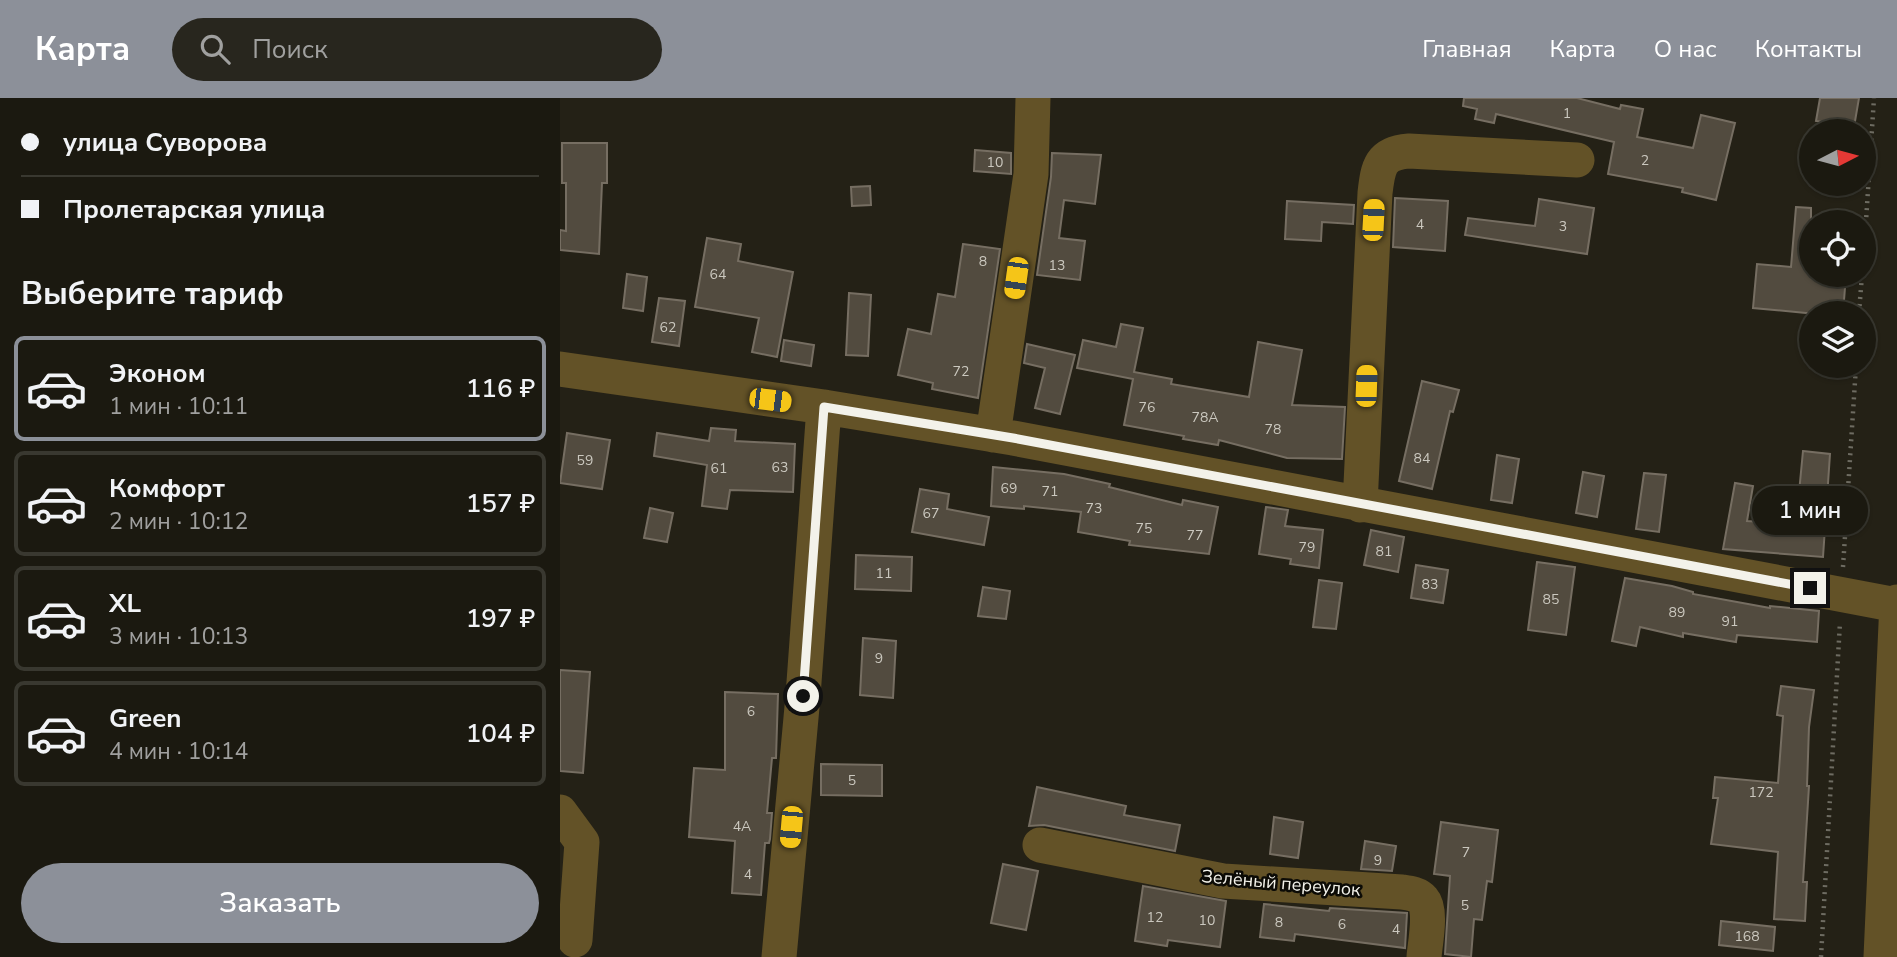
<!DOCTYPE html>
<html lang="ru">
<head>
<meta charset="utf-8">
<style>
	:root { --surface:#1b1910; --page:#28261e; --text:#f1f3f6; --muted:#a0a09f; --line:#393830; --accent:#8c9099 }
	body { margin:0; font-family:"Nunito Sans",sans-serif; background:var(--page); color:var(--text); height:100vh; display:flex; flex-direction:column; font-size:26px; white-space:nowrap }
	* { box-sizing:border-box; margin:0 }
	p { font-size:23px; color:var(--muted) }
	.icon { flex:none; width:38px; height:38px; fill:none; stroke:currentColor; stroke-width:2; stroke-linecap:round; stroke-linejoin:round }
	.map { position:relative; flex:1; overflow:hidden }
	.drawer { display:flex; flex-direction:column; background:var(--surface); width:560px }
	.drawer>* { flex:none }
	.hud { display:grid; align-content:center; height:154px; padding:0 21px; background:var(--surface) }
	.needle { width:46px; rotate:84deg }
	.tools { position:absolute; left:1239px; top:21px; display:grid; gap:14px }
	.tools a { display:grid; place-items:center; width:77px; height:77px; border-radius:50%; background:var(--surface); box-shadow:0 2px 5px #0004,0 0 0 2px var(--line); font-size:35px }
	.end { position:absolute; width:32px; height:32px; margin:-16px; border:9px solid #f3f2ea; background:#111; box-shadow:0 0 0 4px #111 }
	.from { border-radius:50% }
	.bubble { position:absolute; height:49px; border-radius:24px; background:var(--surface); box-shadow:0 2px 5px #0004,0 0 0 2px var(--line); font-size:23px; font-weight:600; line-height:49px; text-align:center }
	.car { position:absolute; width:21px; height:42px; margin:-21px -10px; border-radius:9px; box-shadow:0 0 5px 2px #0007; background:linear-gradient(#f5c518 24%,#345 0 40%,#f5c518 0 76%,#345 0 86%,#f5c518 0) }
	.hud b { display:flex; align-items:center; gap:24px; height:66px; font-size:26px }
	.hud b+b { border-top:2px solid var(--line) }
	.hud i { width:18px; height:18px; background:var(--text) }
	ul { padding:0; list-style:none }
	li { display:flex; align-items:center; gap:21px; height:105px; margin:0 14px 10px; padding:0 7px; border:4px solid var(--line); border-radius:10px }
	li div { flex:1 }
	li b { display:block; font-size:26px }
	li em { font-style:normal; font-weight:600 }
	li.selected { border-color:var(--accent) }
	li>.icon { width:63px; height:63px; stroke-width:1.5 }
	h2 { padding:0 21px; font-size:32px; line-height:84px }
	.button { display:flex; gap:14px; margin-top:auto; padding:14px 21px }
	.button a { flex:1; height:80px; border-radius:42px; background:var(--accent); color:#fff; font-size:28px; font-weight:600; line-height:80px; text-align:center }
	header { display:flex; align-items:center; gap:42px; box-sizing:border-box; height:98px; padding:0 35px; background:var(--accent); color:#fff }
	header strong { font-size:33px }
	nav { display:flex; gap:38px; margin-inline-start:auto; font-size:24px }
	.search { width:490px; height:63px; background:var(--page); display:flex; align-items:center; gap:18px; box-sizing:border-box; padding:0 24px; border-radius:38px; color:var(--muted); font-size:26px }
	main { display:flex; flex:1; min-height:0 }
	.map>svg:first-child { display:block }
	.building { fill:#524b3f; stroke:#766e62; stroke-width:2 }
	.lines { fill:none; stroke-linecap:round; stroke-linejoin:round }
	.path { stroke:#6e6c62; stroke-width:4.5; stroke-dasharray:2 5; stroke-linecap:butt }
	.minor { stroke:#635227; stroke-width:35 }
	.route { stroke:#f3f2ea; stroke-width:9 }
	.labels { text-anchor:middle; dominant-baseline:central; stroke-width:5; stroke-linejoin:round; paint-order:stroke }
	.number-label { font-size:14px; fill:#cbc8bf }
	.street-label { font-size:18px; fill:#f3f2ea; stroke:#0c0b06 }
</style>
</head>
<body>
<header>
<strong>Карта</strong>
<div class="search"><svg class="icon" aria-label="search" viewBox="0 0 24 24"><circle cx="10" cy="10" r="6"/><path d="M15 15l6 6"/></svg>Поиск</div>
<nav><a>Главная</a><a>Карта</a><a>О нас</a><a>Контакты</a></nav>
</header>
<main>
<section class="drawer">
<div class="hud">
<b><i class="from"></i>улица Суворова</b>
<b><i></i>Пролетарская улица</b>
</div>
<h2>Выберите тариф</h2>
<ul>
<li class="selected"><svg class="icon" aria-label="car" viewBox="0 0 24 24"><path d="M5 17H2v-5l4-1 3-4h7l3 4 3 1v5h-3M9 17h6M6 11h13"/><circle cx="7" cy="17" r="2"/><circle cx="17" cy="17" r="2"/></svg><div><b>Эконом</b><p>1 мин · 10:11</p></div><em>116 ₽</em></li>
<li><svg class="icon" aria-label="car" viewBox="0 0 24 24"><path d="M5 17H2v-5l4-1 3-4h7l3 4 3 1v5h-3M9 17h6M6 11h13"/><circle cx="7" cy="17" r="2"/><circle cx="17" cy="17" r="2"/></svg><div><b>Комфорт</b><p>2 мин · 10:12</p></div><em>157 ₽</em></li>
<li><svg class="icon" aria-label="car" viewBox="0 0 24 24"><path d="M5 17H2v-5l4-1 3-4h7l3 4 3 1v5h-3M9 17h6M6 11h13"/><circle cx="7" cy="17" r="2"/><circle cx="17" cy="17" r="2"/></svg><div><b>XL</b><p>3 мин · 10:13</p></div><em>197 ₽</em></li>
<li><svg class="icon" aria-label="car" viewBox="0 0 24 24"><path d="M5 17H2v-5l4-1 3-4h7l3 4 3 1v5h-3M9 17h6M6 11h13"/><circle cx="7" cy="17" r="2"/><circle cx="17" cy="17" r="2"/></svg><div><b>Green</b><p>4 мин · 10:14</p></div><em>104 ₽</em></li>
</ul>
<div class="button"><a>Заказать</a></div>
</section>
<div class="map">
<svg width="1337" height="859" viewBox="0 0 1337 859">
	<rect width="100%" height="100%" fill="#242116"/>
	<path class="building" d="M904,0H1017L1060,11L1061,7L1083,11L1077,39L1133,50L1141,17L1175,25L1156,102L1122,94L1123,90L1048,76L1054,44L936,16L934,25L915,21L917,11L903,8Z
		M1260,0H1299L1294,29L1256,23Z
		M2,45H47V85H42L39,156L0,152V132L6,133V85H2Z
		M415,52L451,55V76L414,73Z
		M492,55L541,57L535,106L504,102L499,140L525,143L520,182L477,177L491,79Z
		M310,88L311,107L292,108L291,89Z
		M835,100L888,103L885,153L833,149Z
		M979,101L1034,110L1027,156L905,137L908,120L975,128Z
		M727,103L794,107L793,126L762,124L761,143L725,141Z
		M1236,109L1251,110V177H1286L1283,215H1246L1193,210L1197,166L1231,169Z
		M147,140L181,146L178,163L233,174L217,259L192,254L199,220L135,209Z
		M403,146L440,151L418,300L372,291L373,285L338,277L348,231L371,236L378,196L395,199Z
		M67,176L87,179L83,213L63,210Z
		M289,195L311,197L308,258L286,257Z
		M99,200L125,203L119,248L92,244Z
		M561,226L583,230L574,274L612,281L611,286L689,299L698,244L742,252L732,307L785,309L782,361L727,360L659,342L658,347L623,341L624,338L564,327L573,281L517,270L523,242L556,249Z
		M224,242L254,247L251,268L221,263Z
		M467,246L515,257L500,316L475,310L485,270L464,265Z
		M862,283L899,292L893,314L890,313L872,391L839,383Z
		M151,330L176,332L175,343L235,346L233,394L170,392L167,411L142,408L147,367L94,358L97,335L149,343Z
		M7,335L50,342L42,391L0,385Z
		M1243,353L1270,356L1263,459L1163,451L1175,385L1193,388L1187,423L1236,426Z
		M937,357L959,361L952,405L931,402Z
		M433,369L504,376L550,386L549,389L622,407L623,402L658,409L649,456L569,447L570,443L518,434L521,414L464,408V411L431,408Z
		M1023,374L1044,378L1037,419L1016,415Z
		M1084,375L1106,377L1099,434L1076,431Z
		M360,391L389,396L387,411L429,419L424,447L352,434Z
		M706,409L728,412L725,428L763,432L759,470L730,466L731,461L699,456Z
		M90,410L113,415L107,444L84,440Z
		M811,432L844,439L838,474L804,467Z
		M296,457L352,459L351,493L295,491Z
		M977,464L1015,469L1006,537L968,532Z
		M856,467L888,472L883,505L851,500Z
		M1065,480L1112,488L1133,494V496L1210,510V508L1259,513L1257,544L1177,537L1176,544L1123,535V539L1080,529L1076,548L1052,543Z
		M759,482L782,485L776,531L753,529Z
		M423,489L450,493L446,521L418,518Z
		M303,540L336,543L333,600L300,597Z
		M0,572L30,574L23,675L0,673Z
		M1221,588L1254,592L1249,629L1247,688H1249L1243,784H1247L1245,823L1214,821L1218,754L1151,746L1158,700H1153L1155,679L1218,685L1223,618L1217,617Z
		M165,594L218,596L216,660H212L207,715H212L210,741L209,745H205L201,797L172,795L175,743L129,739L134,670L165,672Z
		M261,666L322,667V698L261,697Z
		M477,689L566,708L564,717L620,727L615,753L484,727L469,728Z
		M714,719L743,724L738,760L710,756Z
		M881,724L938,732L932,784L927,783L922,822L914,821L911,859L885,856L890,778L874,776Z
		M805,743L836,748L832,773L801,771Z
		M443,766L478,773L466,832L431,825Z
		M583,788L666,803L660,849L608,842L607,848L575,843Z
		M704,806L769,813L770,810L847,815L845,850L735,836L734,843L700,839Z
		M1161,823L1215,829L1213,853L1159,847Z"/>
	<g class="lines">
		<path class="path" d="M1304,154L1314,0
			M1299,215L1302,177
			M1283,469L1296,268
			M1261,859L1280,524"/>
		<path class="minor" d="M0,271L264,309L453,340L1337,507
			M433,337L471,76L473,0
			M800,407L815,95C818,69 820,55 849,53L1017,62
			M0,714L22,744L15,842
			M480,747L663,783L842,794C849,795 858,796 863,802C872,812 865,846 864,859
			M219,859L243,598L264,309
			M1321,859L1337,504"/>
	</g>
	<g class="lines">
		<path class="route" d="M243,598L264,309L453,340L1250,490"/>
	</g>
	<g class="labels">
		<g class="number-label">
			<text x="1007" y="15">1</text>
			<text x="1085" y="62">2</text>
			<text x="435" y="64">10</text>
			<text x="860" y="126">4</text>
			<text x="1003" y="128">3</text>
			<text x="423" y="163">8</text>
			<text x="497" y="167">13</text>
			<text x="158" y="176">64</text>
			<text x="108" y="229">62</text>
			<text x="401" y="273">72</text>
			<text x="587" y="309">76</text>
			<text x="645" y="319">78А</text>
			<text x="713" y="331">78</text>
			<text x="862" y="360">84</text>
			<text x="25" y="362">59</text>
			<text x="220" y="369">63</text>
			<text x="159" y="370">61</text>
			<text x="449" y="390">69</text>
			<text x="490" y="393">71</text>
			<text x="534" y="410">73</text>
			<text x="371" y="415">67</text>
			<text x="584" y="430">75</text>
			<text x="635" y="437">77</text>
			<text x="747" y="449">79</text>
			<text x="824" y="453">81</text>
			<text x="324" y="475">11</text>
			<text x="870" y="486">83</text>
			<text x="991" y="501">85</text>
			<text x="1117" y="514">89</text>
			<text x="1170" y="523">91</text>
			<text x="319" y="560">9</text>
			<text x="191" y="613">6</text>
			<text x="292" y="682">5</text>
			<text x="1201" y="694">172</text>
			<text x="182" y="728">4А</text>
			<text x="906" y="754">7</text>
			<text x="818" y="762">9</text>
			<text x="188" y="776">4</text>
			<text x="905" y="807">5</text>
			<text x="595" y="819">12</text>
			<text x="647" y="822">10</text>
			<text x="719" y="824">8</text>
			<text x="782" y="826">6</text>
			<text x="836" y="831">4</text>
			<text x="1187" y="838">168</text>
		</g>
		<g class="street-label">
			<text transform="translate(721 785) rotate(5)">Зелёный переулок</text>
		</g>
	</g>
</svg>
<div class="tools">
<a><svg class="needle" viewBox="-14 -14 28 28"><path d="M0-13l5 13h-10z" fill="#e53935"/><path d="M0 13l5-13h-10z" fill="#a0a09f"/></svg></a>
<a><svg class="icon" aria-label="locate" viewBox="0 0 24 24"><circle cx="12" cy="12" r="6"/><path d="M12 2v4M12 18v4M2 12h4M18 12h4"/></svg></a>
<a><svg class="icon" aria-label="layers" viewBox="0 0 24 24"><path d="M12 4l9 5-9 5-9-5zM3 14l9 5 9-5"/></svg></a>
</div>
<i class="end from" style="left:243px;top:598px"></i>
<i class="end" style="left:1250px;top:490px"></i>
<div class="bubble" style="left:1192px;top:388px;width:116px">1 мин</div>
<i class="car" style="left:813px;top:122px;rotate:3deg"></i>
<i class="car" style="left:456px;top:180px;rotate:188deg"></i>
<i class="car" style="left:806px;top:288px;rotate:2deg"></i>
<i class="car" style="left:210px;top:302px;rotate:97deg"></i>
<i class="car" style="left:231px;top:729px;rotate:185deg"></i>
</div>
</main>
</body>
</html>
